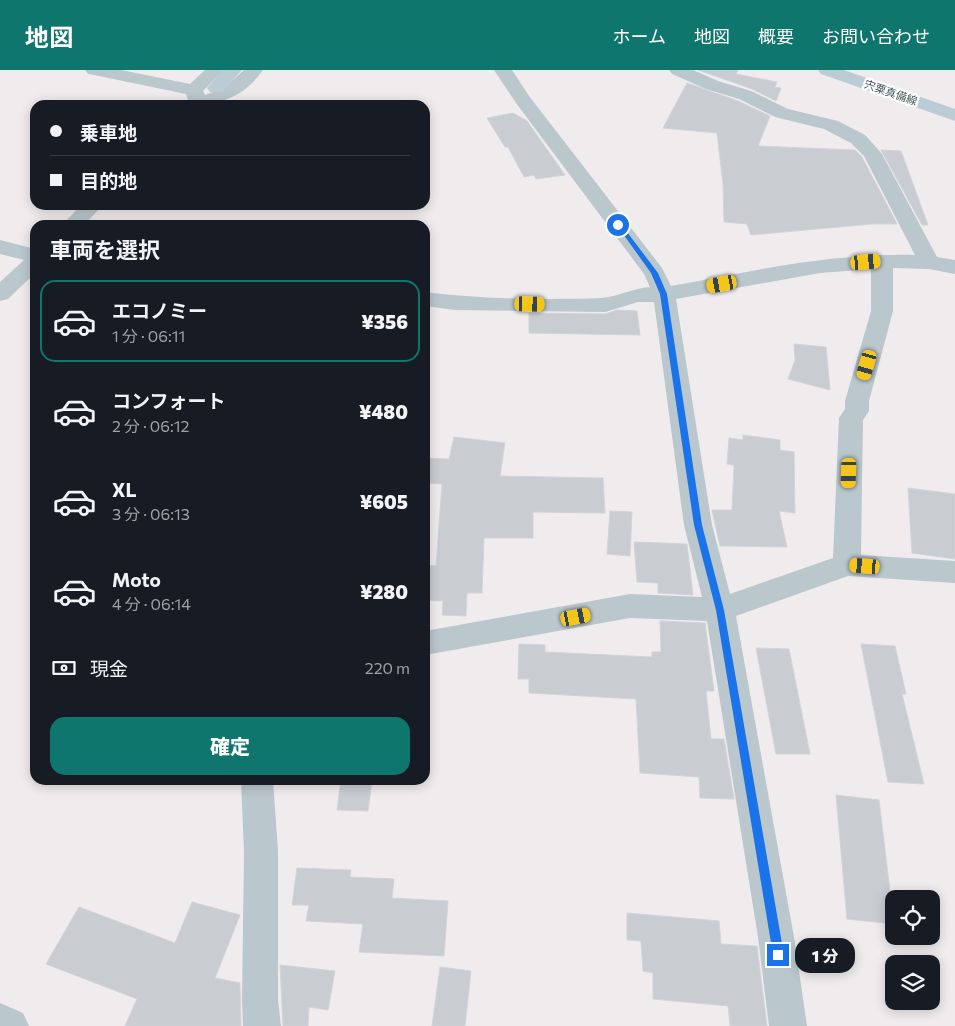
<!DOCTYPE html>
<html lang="ja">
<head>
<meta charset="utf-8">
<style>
	:root { --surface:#171b24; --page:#242831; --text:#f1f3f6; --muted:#9ea1a6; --line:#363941; --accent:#0f766e }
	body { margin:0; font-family:Commissioner,"Noto Sans JP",sans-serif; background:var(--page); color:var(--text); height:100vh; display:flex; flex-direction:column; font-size:19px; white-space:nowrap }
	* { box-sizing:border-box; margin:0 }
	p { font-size:16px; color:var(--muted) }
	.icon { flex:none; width:28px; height:28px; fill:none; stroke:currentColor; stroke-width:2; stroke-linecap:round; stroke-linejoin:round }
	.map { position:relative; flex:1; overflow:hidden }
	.drawer { position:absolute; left:30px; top:150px; width:400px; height:565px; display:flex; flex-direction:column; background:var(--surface); border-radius:15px; box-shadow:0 2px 12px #0003 }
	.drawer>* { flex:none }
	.guide { position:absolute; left:30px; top:30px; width:400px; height:110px; border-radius:15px; box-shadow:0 2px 12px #0003; display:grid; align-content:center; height:110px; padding:0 20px; background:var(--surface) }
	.controls { position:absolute; left:885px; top:820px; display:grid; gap:10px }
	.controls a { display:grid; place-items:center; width:55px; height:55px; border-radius:10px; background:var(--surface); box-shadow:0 2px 12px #0003; font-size:25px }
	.end { position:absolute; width:22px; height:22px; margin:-11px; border:6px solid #1a73e8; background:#fff; box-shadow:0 0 0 2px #fff }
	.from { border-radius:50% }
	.bubble { position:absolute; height:35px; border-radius:15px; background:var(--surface); box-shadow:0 2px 12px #0003; font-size:16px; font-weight:800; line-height:35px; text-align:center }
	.car { position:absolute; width:15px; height:30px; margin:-15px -8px; border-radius:6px; box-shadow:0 0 4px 1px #0007; background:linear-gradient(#f5c518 24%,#345 0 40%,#f5c518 0 76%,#345 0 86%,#f5c518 0) }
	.guide b { display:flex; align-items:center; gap:18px; height:48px; font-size:19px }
	.guide b+b { border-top:1px solid var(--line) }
	.guide i { width:12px; height:12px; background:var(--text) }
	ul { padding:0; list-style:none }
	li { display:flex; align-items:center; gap:15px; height:82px; margin:0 10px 8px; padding:0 10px; border:2px solid transparent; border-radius:15px }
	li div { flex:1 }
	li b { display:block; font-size:19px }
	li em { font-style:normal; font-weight:800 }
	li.current { border-color:var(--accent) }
	li>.icon { width:45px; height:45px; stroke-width:1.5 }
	h2 { padding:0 20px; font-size:22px; line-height:60px }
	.pay { display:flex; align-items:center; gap:12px; height:55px; padding:0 20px; font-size:19px }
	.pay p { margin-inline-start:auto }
	.cta { display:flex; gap:10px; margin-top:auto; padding:10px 20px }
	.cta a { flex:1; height:58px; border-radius:15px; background:var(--accent); color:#fff; font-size:20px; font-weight:800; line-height:58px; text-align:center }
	header { display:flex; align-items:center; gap:30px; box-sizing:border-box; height:70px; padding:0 25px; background:var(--accent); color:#fff }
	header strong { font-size:24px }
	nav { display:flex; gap:28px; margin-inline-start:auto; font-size:18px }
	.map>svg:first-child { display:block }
	.building { fill:#c9cdd2; stroke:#d0d4d9 }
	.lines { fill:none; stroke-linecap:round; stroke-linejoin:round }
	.street { fill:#bac7cd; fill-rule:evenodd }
	.secondary { fill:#bcccd5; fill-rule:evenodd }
	.route { fill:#1a73e8 }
	.labels { text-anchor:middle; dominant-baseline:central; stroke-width:4.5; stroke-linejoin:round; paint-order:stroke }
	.far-street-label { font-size:11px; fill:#44535b; stroke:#fff }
</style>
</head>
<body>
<header>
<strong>地図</strong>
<nav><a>ホーム</a><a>地図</a><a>概要</a><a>お問い合わせ</a></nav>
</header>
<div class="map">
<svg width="955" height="956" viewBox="0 0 955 956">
	<rect width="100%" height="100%" fill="#f0eced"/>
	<path class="building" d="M698,0H738L736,4L777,12L775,17L781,18L776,31L752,19Z
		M687,13L738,31L770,46L758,76L855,80L862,87L897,154H872L751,165L747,154L724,152L723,114L717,63L663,58Z
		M513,43L527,51L565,105L536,109L534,105L524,107L508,77H505L487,48Z
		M881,80L901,81L928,155H922Z
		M617,240L637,241L640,265L529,263V243L605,244Z
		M794,274L826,277L830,320L788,309L795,290Z
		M743,365L780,370V380L794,382L795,443L779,441L787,477L720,476L712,440H732L734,395L727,394L729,368L743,370Z
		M454,367L505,373L500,406L603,408L605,443L533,442V468H484L482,523H467L466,546L442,545L443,531L425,530V495L436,496L442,414L425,413V388L449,389Z
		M908,418L955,424V489L912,483Z
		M610,441L632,442L630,486L607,484Z
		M634,472L687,474L693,525L658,523V513L637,512Z
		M660,551L705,553L714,621H706L711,669H724L734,729L700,728L699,707L640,703L636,629L529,623V609H518L519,574L545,575V582L652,587V582H661Z
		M861,574L895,576L906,624H902L924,714L888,712Z
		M756,578L789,579L810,684H776Z
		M341,710H372L368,741L337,740Z
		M836,725L879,730L894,854L847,849Z
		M297,798L351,800L350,807L394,809L392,828L448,831L444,886L359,882L363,854L306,851L309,835H292Z
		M192,832L240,845L215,908L240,913L241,956H125L137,929L46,894L79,837L175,873Z
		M627,843L719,851L721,874L757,876L767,956H730L728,936L653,929V903L643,901L641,871L627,870Z
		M280,895L335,901L328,940L309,937L308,956H283Z
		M440,897L471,901L465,956H432Z"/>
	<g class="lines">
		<path class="street" d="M85,0H121L190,14L205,0H224L203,21L205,25L224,18L244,0H263C245,26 221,35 190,35L186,24L94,5L88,4Z
			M494,0H512L529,26L662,198L671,216C752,201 832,183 915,185L864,86L851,73L824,59L775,47L739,29L706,19L672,4L669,0H693L718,11L751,21L788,39L838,51L865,65L882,84L937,187L955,190V204L929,199L893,198V241L869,331V341L863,350L861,485L955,491V513L848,506L736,546L794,867L807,956H769L758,867L707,551L630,548L425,585V561L630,524L702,527L684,455L654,232H638L605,242L455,240L425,236V222C479,229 546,230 601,228C618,227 633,218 650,217L644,204L516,33ZM871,199V241L845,331V339L839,348L833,488L730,524L712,455L676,229L820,203Z
			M81,135H103L84,155H62Z
			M0,170L35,179V203L8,229L0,231V212L24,190L0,184Z
			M241,710H273L278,781V930L281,956H243L242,930L244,781Z
			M0,933L23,943L29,956H0Z"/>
		<path class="secondary" d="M223,0H242L222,22H210L207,18Z
			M818,0H844L955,39V51L821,4Z"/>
	</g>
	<path class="route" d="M616,154H621L658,203L667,224L702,455L724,540L784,885L778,890L773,885L716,540L694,455L660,224L651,203Z"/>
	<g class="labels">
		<g class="far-street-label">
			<text transform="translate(891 22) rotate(19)">宍粟真備線</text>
		</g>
	</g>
</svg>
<div class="controls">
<a><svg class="icon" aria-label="locate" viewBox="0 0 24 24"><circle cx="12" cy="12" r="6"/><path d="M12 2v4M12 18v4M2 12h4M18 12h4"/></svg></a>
<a><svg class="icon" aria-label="layers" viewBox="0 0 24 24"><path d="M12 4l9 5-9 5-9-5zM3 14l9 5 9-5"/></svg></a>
</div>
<i class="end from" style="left:618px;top:155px"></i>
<i class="end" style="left:778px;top:885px"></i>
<div class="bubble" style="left:795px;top:868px;width:60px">1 分</div>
<i class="car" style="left:866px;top:192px;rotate:85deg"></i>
<i class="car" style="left:722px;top:214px;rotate:260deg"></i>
<i class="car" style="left:530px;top:234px;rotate:91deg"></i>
<i class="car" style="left:867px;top:295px;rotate:196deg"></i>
<i class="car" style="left:849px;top:403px;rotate:182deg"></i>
<i class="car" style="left:865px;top:496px;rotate:274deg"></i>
<i class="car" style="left:576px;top:547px;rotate:79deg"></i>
<div class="guide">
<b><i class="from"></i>乗車地</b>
<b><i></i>目的地</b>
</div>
<section class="drawer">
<h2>車両を選択</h2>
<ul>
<li class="current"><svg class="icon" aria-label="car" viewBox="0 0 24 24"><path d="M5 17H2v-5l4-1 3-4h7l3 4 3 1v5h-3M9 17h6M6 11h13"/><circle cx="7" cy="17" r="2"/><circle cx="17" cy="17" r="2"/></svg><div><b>エコノミー</b><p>1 分 · 06:11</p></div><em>¥356</em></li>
<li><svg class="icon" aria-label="car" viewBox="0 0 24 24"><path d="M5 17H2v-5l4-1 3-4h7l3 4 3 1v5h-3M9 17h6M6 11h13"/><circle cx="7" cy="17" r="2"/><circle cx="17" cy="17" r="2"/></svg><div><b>コンフォート</b><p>2 分 · 06:12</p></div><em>¥480</em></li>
<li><svg class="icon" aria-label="car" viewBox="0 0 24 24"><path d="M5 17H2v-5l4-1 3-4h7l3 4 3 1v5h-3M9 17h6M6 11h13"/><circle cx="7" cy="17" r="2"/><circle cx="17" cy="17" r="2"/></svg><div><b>XL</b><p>3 分 · 06:13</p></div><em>¥605</em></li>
<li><svg class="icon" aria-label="car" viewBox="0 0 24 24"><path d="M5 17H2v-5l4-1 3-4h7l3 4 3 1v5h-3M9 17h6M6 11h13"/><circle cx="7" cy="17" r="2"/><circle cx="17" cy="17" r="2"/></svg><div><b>Moto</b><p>4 分 · 06:14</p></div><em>¥280</em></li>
</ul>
<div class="pay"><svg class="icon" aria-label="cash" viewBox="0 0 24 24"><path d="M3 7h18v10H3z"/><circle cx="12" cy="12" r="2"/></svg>現金<p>220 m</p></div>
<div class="cta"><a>確定</a></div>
</section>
</div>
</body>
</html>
